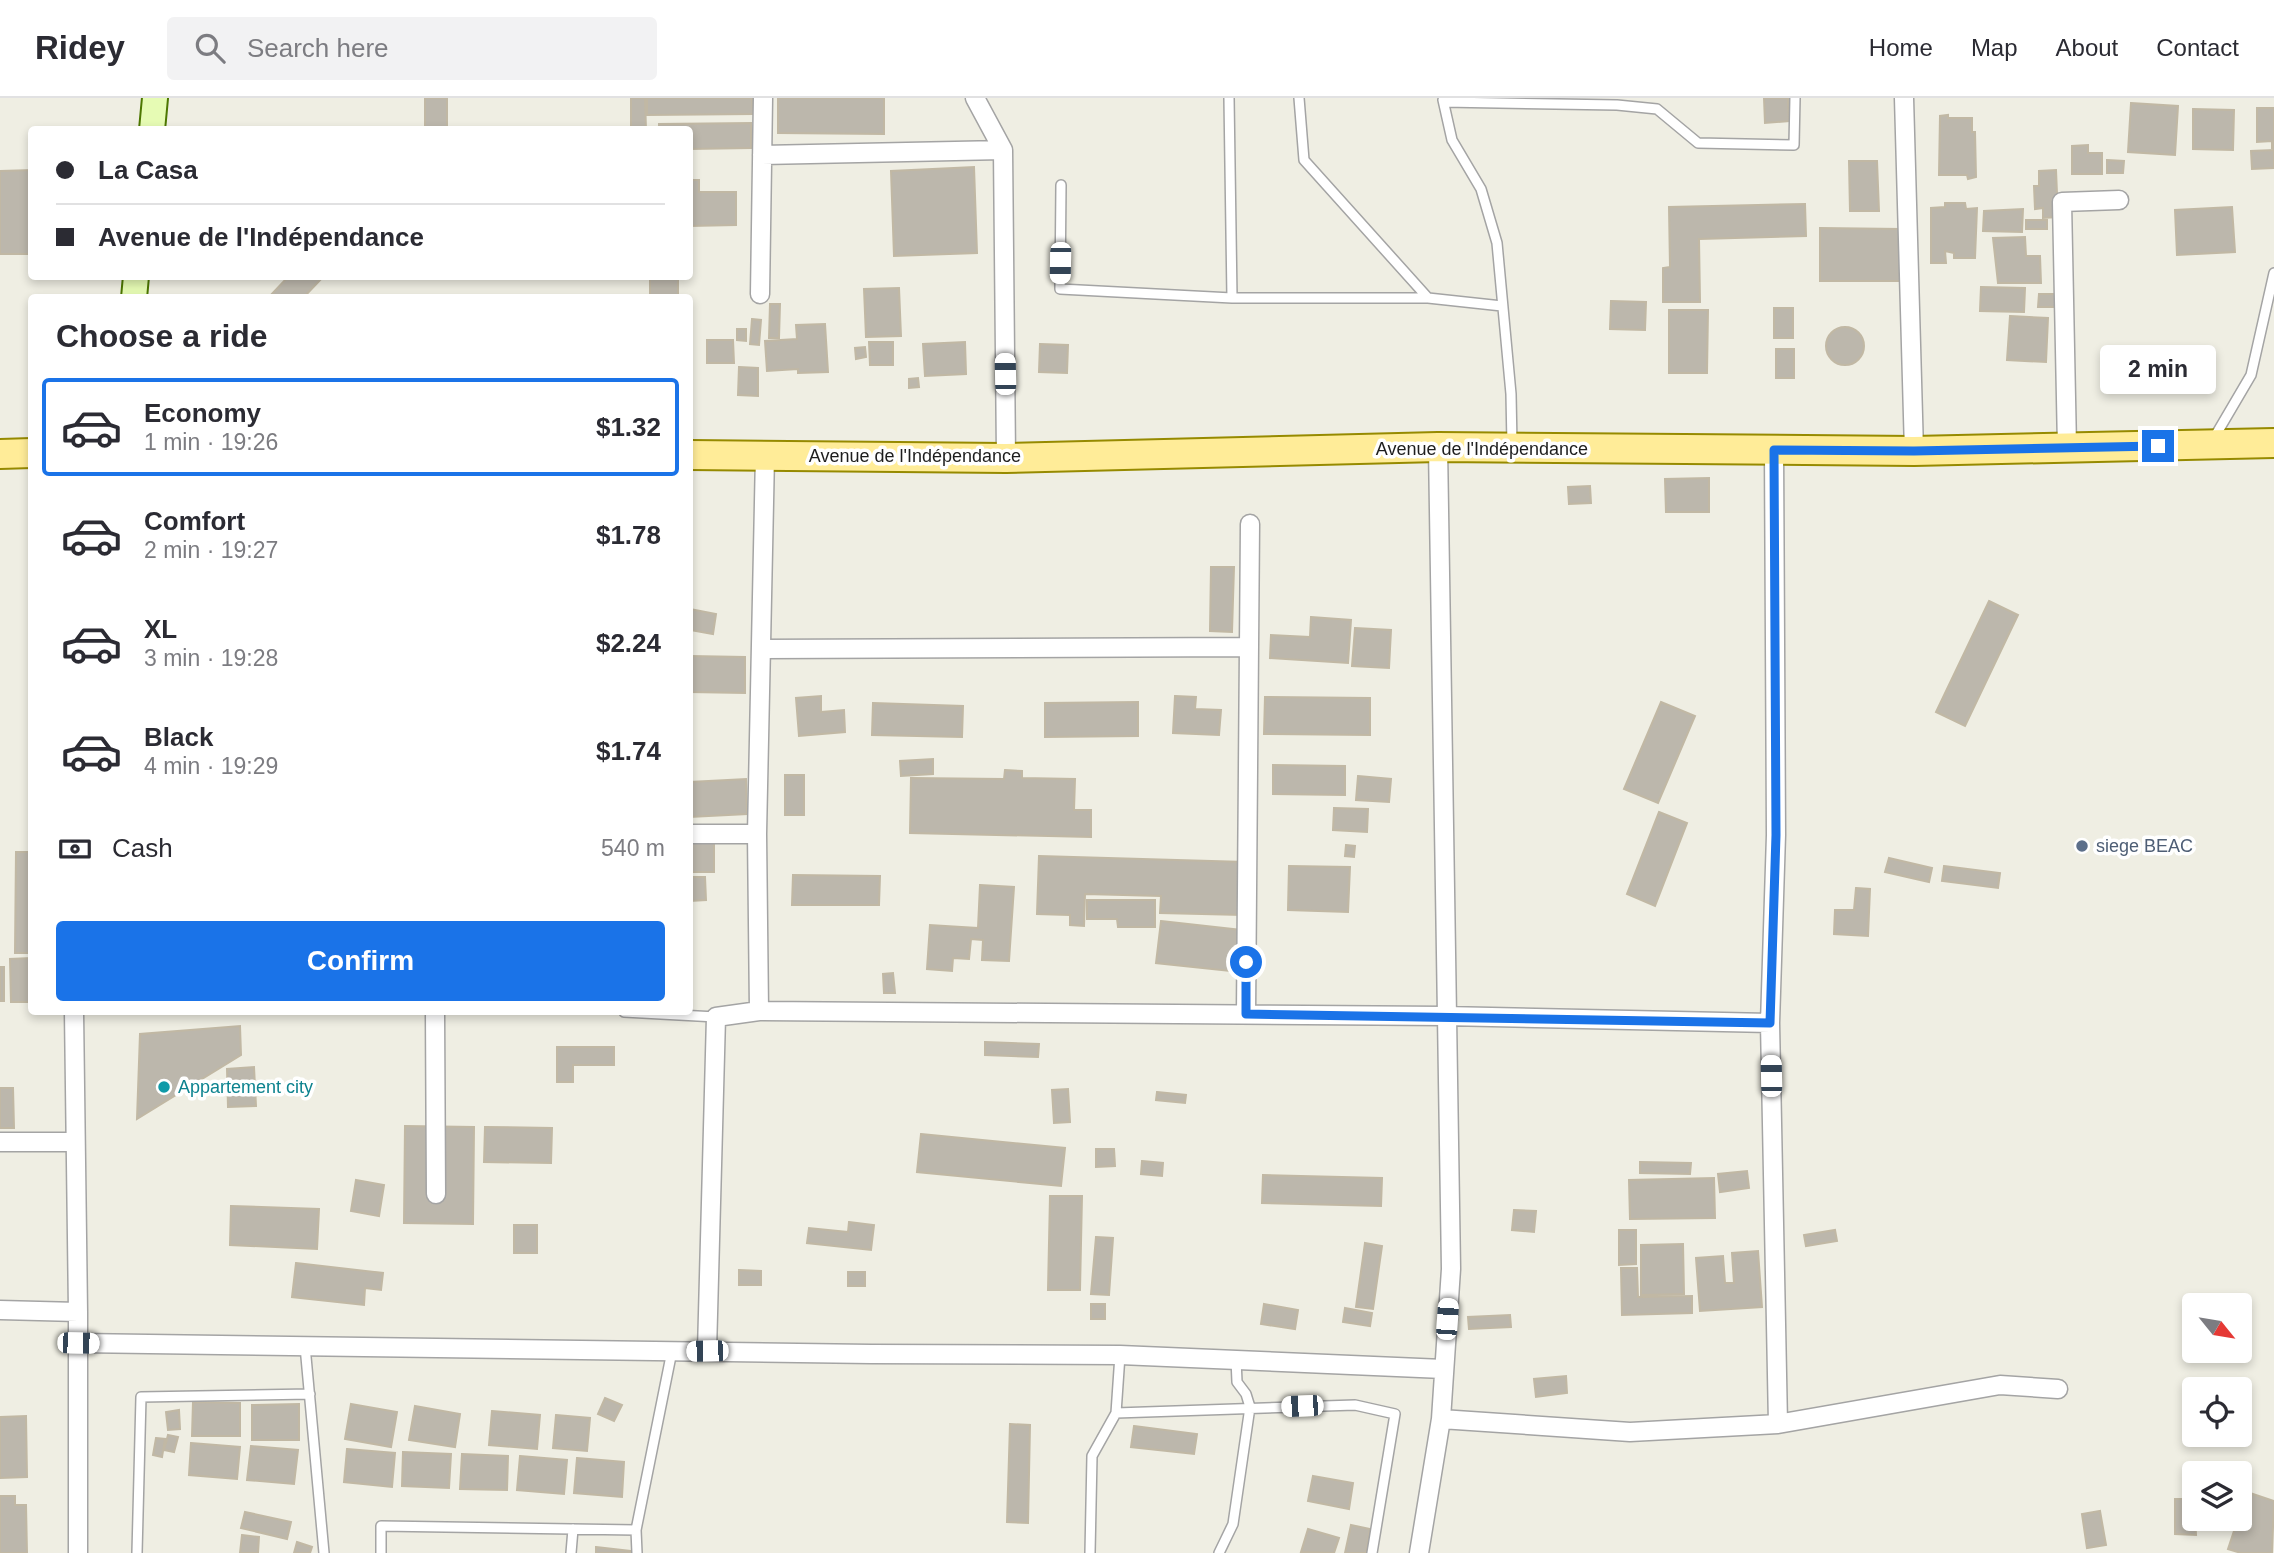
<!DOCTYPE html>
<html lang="en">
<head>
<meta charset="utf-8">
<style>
	:root { --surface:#fff; --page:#f2f2f3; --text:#2b2b33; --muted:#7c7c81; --line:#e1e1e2; --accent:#1a73e8 }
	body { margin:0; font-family:Helvetica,sans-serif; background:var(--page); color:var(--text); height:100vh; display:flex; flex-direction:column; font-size:26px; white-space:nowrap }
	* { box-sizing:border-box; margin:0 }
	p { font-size:23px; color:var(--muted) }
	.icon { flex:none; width:38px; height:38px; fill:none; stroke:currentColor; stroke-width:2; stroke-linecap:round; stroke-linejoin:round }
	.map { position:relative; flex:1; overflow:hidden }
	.drawer { position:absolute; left:28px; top:196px; width:665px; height:721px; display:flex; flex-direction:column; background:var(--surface); border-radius:7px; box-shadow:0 4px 10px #0003 }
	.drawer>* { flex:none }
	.banner { position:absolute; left:28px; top:28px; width:665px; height:154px; border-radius:7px; box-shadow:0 4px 10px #0003; display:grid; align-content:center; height:154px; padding:0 28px; background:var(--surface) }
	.needle { width:46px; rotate:120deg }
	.fabs { position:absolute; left:2182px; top:1195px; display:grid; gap:14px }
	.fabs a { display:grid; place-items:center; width:70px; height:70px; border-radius:7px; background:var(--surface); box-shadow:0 4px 10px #0003; font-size:35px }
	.end { position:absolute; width:32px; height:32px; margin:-16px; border:9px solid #1a73e8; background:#fff; box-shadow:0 0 0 4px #fff }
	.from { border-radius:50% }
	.bubble { position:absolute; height:49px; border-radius:7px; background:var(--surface); box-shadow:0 4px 10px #0003; font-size:23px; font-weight:700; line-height:49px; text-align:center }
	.car { position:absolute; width:21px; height:42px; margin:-21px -10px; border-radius:9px; box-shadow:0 0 5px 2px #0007; background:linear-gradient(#fff 24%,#345 0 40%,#fff 0 76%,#345 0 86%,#fff 0) }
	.banner b { display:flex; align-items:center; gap:24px; height:66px; font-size:26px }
	.banner b+b { border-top:2px solid var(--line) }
	.banner i { width:18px; height:18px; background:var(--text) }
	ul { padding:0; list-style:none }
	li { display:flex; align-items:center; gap:21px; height:98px; margin:0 14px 10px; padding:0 14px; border:4px solid transparent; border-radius:7px }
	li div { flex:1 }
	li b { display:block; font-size:26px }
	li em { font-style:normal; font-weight:700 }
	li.active { border-color:var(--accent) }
	li>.icon { width:63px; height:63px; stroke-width:1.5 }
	h2 { padding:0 28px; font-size:32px; line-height:84px }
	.pay { display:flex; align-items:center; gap:18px; height:77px; padding:0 28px; font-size:26px }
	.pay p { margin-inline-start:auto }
	.primary-button { display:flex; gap:14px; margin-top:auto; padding:14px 28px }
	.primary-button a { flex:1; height:80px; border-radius:7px; background:var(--accent); color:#fff; font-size:28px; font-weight:700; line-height:80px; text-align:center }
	header { display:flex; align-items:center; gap:42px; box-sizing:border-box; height:98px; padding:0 35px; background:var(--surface); border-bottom:2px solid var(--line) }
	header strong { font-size:33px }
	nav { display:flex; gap:38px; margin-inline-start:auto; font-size:24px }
	.search { width:490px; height:63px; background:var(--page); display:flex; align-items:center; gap:18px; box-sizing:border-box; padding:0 24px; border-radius:7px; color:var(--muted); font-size:26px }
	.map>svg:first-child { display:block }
	.building { fill:#bcb7ac; stroke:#c1b8a4; stroke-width:2 }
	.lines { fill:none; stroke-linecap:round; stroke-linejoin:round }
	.lane-casing { stroke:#a4a4a4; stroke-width:12 }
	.street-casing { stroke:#a4a4a4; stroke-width:21 }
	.secondary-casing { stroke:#4d7701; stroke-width:28 }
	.primary-casing { stroke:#968a00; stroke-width:32 }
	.lane { stroke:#fff; stroke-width:9 }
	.street { stroke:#fff; stroke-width:18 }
	.secondary { stroke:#e6fbb4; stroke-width:24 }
	.primary { stroke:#ffec98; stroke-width:28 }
	.route { stroke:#1a73e8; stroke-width:9 }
	.service-dot { fill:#5c6f8a; stroke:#fff; stroke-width:2.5 }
	.culture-dot { fill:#0f9aa8; stroke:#fff; stroke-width:2.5 }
	.labels { text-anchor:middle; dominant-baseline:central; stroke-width:7; stroke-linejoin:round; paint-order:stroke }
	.street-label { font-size:18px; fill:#1d1d1d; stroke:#fff }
	.service-label { font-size:18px; fill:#4e5e75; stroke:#fff; text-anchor:start }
	.culture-label { font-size:18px; fill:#0d838f; stroke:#fff; text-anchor:start }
</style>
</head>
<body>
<header>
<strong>Ridey</strong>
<div class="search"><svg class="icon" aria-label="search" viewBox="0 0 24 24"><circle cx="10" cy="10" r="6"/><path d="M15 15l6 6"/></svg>Search here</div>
<nav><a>Home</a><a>Map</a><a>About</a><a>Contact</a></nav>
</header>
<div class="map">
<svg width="2274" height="1455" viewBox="0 0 2274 1455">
	<rect width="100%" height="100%" fill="#efeee3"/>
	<path class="building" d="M425,0H447V32H425Z
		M631,0H645L646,32H631Z
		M647,0H752L753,16L647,17Z
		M778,0H884V36L778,35Z
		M1764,0H1788L1789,23L1765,25Z
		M2131,5L2178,8L2175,57L2128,54Z
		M2257,10H2274V50H2272V43L2257,44Z
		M2193,11L2234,12L2233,52L2193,51Z
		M1948,17V20H1972V34H1975L1976,79L1968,81L1967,77H1939L1940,18Z
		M751,25V50L690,51V32H659V26Z
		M2088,47V55H2102V76H2072V48Z
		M2274,52V70L2252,71L2251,53Z
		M2107,62L2124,63L2123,75H2107Z
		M1849,63H1877L1879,113H1850Z
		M974,69L977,155L894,158L891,73Z
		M32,72V156H0V73Z
		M2056,72L2058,119L2043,120V110L2035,111L2034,88H2039V73Z
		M690,82H699V94H736V127L690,128Z
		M1945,105H1965L1966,111L1977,110L1975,160H1954V155L1945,153L1946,165H1931V110L1945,109Z
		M1805,106L1806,138L1699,141L1700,204H1663V170L1670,169L1669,109Z
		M2232,109L2235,154L2177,157L2175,112Z
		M2023,111L2022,134L1983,133L1984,113Z
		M2026,122H2047V131H2026Z
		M1820,130L1901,131V183H1820Z
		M2025,139L2026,158H2040L2041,185H1998L1993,140Z
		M275,178H324L303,200H268L288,179Z
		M650,178H678V198L650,199Z
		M1981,189L2025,190L2024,214L1980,213Z
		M899,190L901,238L866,239L864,191Z
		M2039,196H2057V209H2038Z
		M1611,203L1646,204L1645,232L1610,231Z
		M770,206H780L779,240H769Z
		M1774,210H1793V240H1774Z
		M1669,212H1708L1707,275H1669Z
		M2010,218L2048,220L2046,264L2007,262Z
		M752,221L761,222L759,247L750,246Z
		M825,226L828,274L798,275V271L767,273L765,243L797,241L796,227Z
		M1826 248a19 19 0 1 1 38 0a19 19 0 1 1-38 0Z
		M737,231H746V243L737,242Z
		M707,242H733L734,265H707Z
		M869,244H893V267H870Z
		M965,244L966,276L925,278L923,246Z
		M1040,246L1068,247L1067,275L1039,274Z
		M865,249L866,259L856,261L855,250Z
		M1776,251H1794V280H1776Z
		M739,269L758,270V298L738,297Z
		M918,280L919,289L909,290V281Z
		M1709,380V414H1666L1665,381Z
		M1590,388L1591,405L1569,406L1568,389Z
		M1211,469H1234L1232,534L1210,533Z
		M1989,503L2018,517L1965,628L1936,614Z
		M690,511L716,516L713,536L690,532Z
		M1311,519L1351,522L1348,565L1270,560L1271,537L1310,539Z
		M1355,530L1391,532L1389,570L1352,568Z
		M690,558L745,559V595L690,594Z
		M821,598V614L844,612L845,634L799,638L796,600Z
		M1175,598L1196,599L1195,611L1221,612L1219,637L1173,635Z
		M1265,599L1370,600V637L1264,636Z
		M1138,604V638L1045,639V605Z
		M1661,604L1695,618L1658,705L1624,691Z
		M873,605L963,608L962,639L872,637Z
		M933,661V676L901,678L900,663Z
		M1273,667L1345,668V697L1273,696Z
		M1005,672L1022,673V680L1075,681L1074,712H1091V739L910,735L911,680L1004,681Z
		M785,677H804V717H785Z
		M1358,678L1391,681L1389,704L1356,702Z
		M746,681L747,716L690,719V684Z
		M1334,710L1368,711L1367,734L1333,732Z
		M1659,714L1687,725L1655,808L1627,796Z
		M690,743H714V774H690Z
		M1346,747L1355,748L1354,759L1345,758Z
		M16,754H31L30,855H15Z
		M1039,758L1245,764L1243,817L1160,815L1161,798L1085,796L1084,828L1070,827V817L1037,816Z
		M1889,760L1932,770L1929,784L1885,774Z
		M1289,768L1350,769L1348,814L1288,812Z
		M1944,768L2000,775L1998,790L1942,783Z
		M793,777L880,778L879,807H792Z
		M690,779H705L706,802L690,803Z
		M980,787L1014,789L1009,863L982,862L983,842L971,841L969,861L953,860L952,873L927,871L930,827L978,830Z
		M1856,790L1870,791L1868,838L1834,836L1835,812H1854Z
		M1087,802H1155V829H1118L1117,821H1087Z
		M1161,823L1250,833L1246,865L1231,864L1230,873L1156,865Z
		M31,860V904H11L10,861Z
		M0,869H4V903H0Z
		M893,875L895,895H884L883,876Z
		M240,928L241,957L137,1021L140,936Z
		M985,944L1039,946L1038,959L985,957Z
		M557,949H614V967H573V984H557Z
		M254,969L256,1008L228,1009L227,971Z
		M0,990H13L14,1030H0Z
		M1068,991L1070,1024L1054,1025L1052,992Z
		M1157,994L1186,997L1185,1005L1156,1002Z
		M405,1028L474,1029L473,1126L404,1125Z
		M485,1029L552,1030L551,1065L484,1064Z
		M921,1036L1065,1050L1061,1088L917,1074Z
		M1096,1051H1114L1115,1068L1096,1069Z
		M1142,1063L1163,1065L1162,1078L1141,1076Z
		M1640,1064L1691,1065L1690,1076L1640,1075Z
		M1747,1073L1749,1090L1720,1094L1718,1076Z
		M1263,1077L1382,1080L1381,1108L1262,1105Z
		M1714,1080L1715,1120L1630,1121L1629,1082Z
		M356,1082L384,1087L379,1118L351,1113Z
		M1050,1098H1082L1080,1192H1048Z
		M231,1108L319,1111L317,1151L230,1147Z
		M1514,1112L1536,1113L1534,1134L1512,1132Z
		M849,1124L874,1127L871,1152L807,1145L809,1130L848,1134Z
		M514,1127H537V1155H514Z
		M1619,1132H1636V1166L1619,1167Z
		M1835,1132L1837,1143L1806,1148L1804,1137Z
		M1096,1139L1113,1140L1109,1197L1091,1196Z
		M1365,1145L1382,1148L1373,1211L1356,1209Z
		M1683,1146L1684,1196L1641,1197V1147Z
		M1758,1153L1762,1209L1700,1213L1696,1160L1723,1158L1725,1185H1734L1732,1155Z
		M296,1165L383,1175L381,1192L365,1190L364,1207L292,1199Z
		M1621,1170H1637L1638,1199L1692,1198V1215L1622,1217Z
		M739,1172L761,1173V1187H739Z
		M848,1174H865V1188H848Z
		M1091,1206H1105V1221H1091Z
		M1264,1206L1298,1212L1295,1231L1261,1226Z
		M1345,1210L1372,1215L1370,1228L1343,1224Z
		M1510,1217L1511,1229L1469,1231L1468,1219Z
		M1566,1278L1567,1295L1536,1299L1534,1281Z
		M605,1300L622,1307L614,1323L598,1316Z
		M193,1304L240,1305V1338H192Z
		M299,1306V1342H252V1307Z
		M351,1306L397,1314L391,1349L345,1341Z
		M415,1308L460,1316L455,1349L409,1342Z
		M179,1312L180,1331L168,1332L166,1314Z
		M492,1313L540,1317L537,1351L489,1347Z
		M556,1317L590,1320L587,1353L553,1350Z
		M26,1318L27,1379L0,1380V1319Z
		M1010,1326L1030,1327L1028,1425L1007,1424Z
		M1134,1328L1197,1336L1194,1356L1131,1349Z
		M168,1337L178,1339L174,1354L164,1352Z
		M156,1340L165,1341L162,1359L153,1357Z
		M191,1345L240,1349L237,1381L189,1377Z
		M251,1348L298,1352L294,1386L247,1382Z
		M347,1351L395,1355L392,1389L344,1384Z
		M403,1354L451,1356L449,1390L402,1388Z
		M462,1356L508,1358L507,1392L460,1391Z
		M520,1358L567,1362L564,1396L517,1392Z
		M577,1360L624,1364L622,1399L574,1395Z
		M1313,1378L1353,1385L1349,1411L1308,1403Z
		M2247,1394L2274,1403L2272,1455H2241L2228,1451L2238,1421H2240Z
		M0,1398H15V1407H26L27,1455H0Z
		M2175,1401H2194L2196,1437L2175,1436Z
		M2100,1413L2106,1447L2087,1450L2082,1416Z
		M245,1414L291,1424L287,1441L241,1430Z
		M1351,1427L1370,1431L1366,1455H1345Z
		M1308,1431L1339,1440L1334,1455L1301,1454Z
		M242,1437L259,1439L258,1455H240Z
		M297,1444L312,1449L310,1455H294Z
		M596,1449L630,1453V1455H596Z"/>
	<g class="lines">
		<g class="lane-casing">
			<path id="lane" d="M1229,0L1232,200
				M1299,0L1304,62L1428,200
				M1443,2L1452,42L1481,91L1497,145L1511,296L1512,347
				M1444,4L1617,7L1657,11L1698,45L1794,47L1795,0
				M1061,87L1060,191L1232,200H1428L1502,208
				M2214,340L2251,277L2274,175
				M624,914L716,919
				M305,1248L324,1455
				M1116,1315L1355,1307L1395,1316L1372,1455
				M137,1455L141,1299L310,1296
				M381,1455V1428L636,1432
				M571,1455L573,1431
				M637,1455L636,1432L672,1253
				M1090,1455L1092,1358L1116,1315L1120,1257
				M1219,1455L1233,1426L1250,1309L1246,1296L1237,1284L1236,1261"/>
		</g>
		<g class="street-casing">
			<path id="street" d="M975,0L1003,52L1006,360
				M1904,0L1914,353
				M762,57L1003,52
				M760,196L763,0
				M2067,349L2062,104L2119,102
				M1774,352L1776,737L1770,925L1778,1326
				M762,551L1249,549
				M690,736H757
				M759,913L757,736L765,357
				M74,914L78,1214V1455
				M435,914L436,1096
				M1246,916L1250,426
				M0,1044H75
				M0,1212L78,1214
				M78,1245L871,1256L1120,1257L1443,1271
				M707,1253L716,919L759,913L1445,918L1770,925
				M1441,1321L1630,1334L1778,1326L2000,1287L2058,1291
				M1419,1455L1441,1321L1451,1171L1438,349"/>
		</g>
		<g class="secondary-casing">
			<path id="secondary" d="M152,32L155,0
				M134,200L136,178"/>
		</g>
		<g class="primary-casing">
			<path id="primary" d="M0,356L32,355
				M690,357L1006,360L1438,349L1914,353L2274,345"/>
		</g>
		<use href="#lane" class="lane"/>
		<use href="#street" class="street"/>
		<use href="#secondary" class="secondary"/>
		<use href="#primary" class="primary"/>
	</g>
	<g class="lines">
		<path class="route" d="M1246,864V916L1770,925L1776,737L1774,352L1914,353L2158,348"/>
	</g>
	<circle class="service-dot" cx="2082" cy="748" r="7"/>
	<circle class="culture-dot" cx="164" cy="989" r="7"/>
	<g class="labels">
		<g class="street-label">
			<text x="1482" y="351">Avenue de l'Indépendance</text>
			<text x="915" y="358">Avenue de l'Indépendance</text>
		</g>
		<g class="service-label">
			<text x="2096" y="748">siege BEAC</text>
		</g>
		<g class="culture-label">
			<text x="178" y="989">Appartement city</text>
		</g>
	</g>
</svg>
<div class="fabs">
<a><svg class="needle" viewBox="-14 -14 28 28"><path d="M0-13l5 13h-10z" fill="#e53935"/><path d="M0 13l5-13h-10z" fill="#7c7c81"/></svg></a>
<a><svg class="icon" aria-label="locate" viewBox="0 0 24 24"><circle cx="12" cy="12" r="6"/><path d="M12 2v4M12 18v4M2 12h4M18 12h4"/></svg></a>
<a><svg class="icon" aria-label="layers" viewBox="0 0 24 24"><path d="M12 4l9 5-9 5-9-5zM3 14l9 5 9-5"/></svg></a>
</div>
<i class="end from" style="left:1246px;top:864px"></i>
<i class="end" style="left:2158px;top:348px"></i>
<div class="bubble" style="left:2100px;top:247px;width:116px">2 min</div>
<i class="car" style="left:1060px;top:165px;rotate:181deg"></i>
<i class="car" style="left:1005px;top:276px;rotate:359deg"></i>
<i class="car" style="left:1771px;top:978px;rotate:359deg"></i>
<i class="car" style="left:1447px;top:1221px;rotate:4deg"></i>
<i class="car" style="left:78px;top:1245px;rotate:91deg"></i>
<i class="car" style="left:707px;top:1253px;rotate:269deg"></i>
<i class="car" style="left:1302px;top:1308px;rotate:268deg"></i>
<div class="banner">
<b><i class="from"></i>La Casa</b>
<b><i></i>Avenue de l'Indépendance</b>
</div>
<section class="drawer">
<h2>Choose a ride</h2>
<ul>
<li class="active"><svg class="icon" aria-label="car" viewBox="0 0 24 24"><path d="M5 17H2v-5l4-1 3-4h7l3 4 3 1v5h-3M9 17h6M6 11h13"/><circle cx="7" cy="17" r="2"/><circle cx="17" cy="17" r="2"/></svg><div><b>Economy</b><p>1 min · 19:26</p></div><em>$1.32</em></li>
<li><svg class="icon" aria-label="car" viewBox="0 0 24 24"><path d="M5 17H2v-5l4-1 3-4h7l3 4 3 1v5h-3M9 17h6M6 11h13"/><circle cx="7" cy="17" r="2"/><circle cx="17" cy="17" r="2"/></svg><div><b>Comfort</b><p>2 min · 19:27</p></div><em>$1.78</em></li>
<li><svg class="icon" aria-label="car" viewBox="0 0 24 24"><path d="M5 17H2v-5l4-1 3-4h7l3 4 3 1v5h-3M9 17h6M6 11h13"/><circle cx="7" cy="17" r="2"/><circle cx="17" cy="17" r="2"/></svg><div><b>XL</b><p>3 min · 19:28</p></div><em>$2.24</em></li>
<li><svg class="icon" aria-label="car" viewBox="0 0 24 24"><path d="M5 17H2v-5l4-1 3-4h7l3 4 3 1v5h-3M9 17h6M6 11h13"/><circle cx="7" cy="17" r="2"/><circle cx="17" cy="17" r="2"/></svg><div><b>Black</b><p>4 min · 19:29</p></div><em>$1.74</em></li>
</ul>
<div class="pay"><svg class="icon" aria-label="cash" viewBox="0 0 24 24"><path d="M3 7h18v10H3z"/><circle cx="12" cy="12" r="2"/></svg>Cash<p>540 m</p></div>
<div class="primary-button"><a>Confirm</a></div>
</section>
</div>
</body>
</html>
